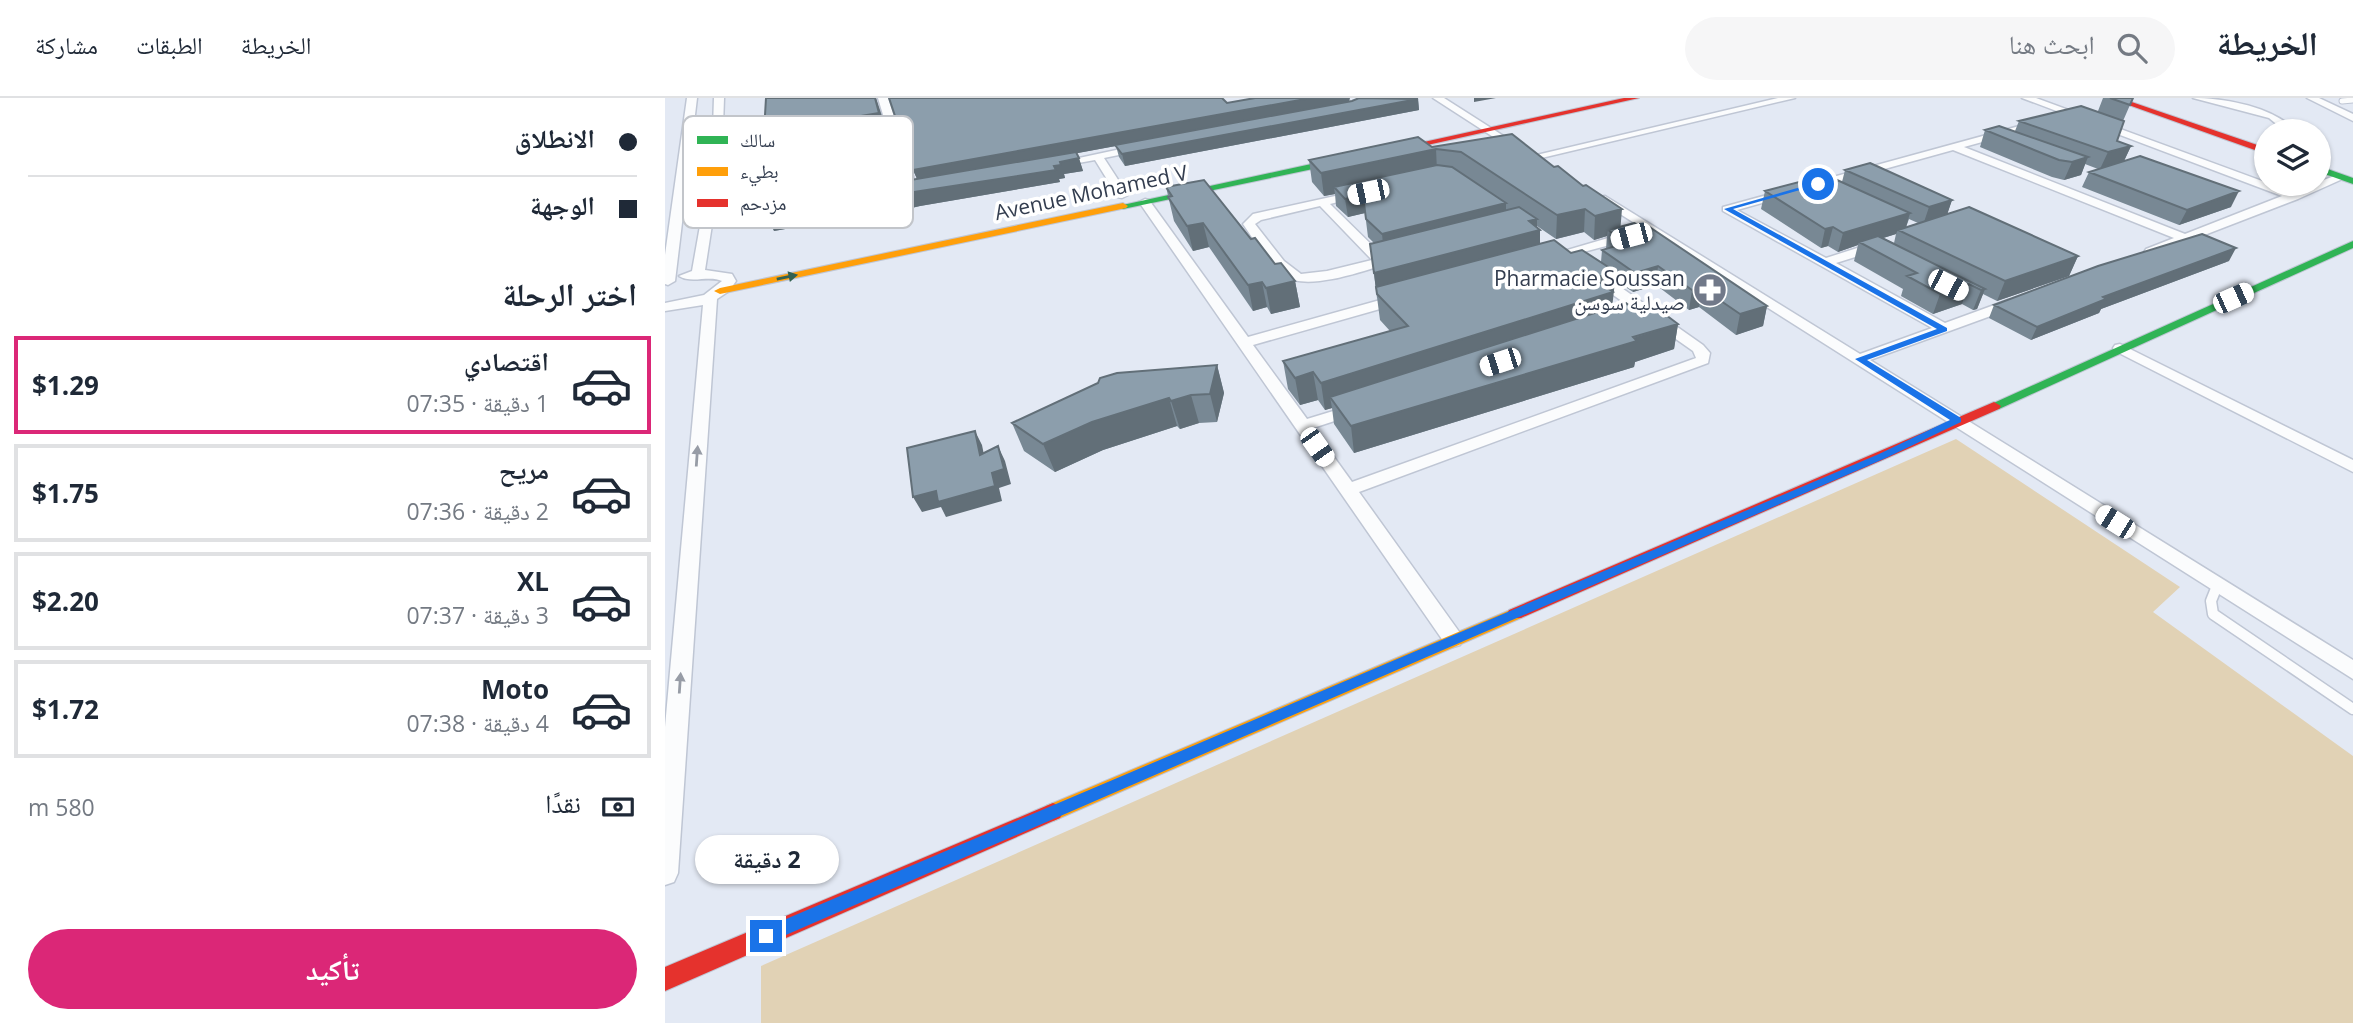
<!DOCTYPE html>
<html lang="ar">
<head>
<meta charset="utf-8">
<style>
	:root { --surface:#fff; --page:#f6f6f7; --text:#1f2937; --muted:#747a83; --line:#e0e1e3; --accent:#db2777 }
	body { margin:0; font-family:"Open Sans","Noto Naskh Arabic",sans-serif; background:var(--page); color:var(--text); direction:rtl; height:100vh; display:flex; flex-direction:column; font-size:26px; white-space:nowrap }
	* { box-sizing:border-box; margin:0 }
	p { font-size:23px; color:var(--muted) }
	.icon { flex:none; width:38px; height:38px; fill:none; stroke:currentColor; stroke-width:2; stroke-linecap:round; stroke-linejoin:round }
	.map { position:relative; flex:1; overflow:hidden; direction:ltr }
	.sheet { display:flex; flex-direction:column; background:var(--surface); width:665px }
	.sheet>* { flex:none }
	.hud { display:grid; align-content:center; height:154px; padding:0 28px; background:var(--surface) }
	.fabs { position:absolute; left:1589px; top:21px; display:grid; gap:14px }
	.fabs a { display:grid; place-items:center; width:77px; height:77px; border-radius:50%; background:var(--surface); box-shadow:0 2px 5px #0004; font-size:35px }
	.end { position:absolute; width:32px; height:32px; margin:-16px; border:9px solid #1a73e8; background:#fff; box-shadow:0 0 0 4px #fff }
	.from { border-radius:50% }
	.bubble { position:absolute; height:49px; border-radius:24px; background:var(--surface); box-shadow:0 2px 5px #0004; font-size:23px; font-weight:700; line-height:49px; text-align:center; direction:rtl }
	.car { position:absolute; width:21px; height:42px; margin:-21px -10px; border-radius:9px; box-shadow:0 0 5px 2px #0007; background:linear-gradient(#fff 24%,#345 0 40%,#fff 0 76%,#345 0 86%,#fff 0) }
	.hud b { display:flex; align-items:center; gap:24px; height:66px; font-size:26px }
	.hud b+b { border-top:2px solid var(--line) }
	.hud i { width:18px; height:18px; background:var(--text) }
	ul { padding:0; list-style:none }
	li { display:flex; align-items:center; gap:21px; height:98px; margin:0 14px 10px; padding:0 14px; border:4px solid var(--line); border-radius:0px }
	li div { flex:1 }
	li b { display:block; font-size:26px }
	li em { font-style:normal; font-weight:700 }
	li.current { border-color:var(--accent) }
	li>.icon { width:63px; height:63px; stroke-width:1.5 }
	h2 { padding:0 28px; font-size:32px; line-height:84px }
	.pay { display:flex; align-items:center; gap:18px; height:77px; padding:0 28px; font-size:26px }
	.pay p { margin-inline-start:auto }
	.primary-button { display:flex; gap:14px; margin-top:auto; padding:14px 28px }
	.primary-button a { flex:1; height:80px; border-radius:42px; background:var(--accent); color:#fff; font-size:28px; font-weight:700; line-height:80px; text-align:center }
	header { display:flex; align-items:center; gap:42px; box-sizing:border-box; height:98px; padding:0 35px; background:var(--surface); border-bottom:2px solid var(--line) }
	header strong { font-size:33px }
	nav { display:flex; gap:38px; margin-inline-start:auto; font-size:24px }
	.search { width:490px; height:63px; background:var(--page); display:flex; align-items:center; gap:18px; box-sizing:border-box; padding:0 24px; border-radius:38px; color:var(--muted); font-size:26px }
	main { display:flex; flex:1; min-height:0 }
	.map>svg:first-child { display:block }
	.green { fill:#e1d2b5 }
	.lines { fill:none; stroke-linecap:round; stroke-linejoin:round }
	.lane-far1-casing { stroke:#bfc6d4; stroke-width:7 }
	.lane-casing { stroke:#bfc6d4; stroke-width:13 }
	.street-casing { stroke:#bfc6d4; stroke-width:3 }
	.fast-casing { stroke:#bfc6d4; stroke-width:2 }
	.slow-casing { stroke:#bfc6d4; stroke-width:2 }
	.jam-casing { stroke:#bfc6d4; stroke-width:2 }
	.lane-far1 { stroke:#fbfcfd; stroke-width:5 }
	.lane { stroke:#fbfcfd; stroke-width:10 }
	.street { fill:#fbfcfd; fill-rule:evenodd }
	.fast { fill:#30b455; fill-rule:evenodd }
	.slow { fill:#ff9f0a; fill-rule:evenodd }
	.jam { fill:#e5322d; fill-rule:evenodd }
	.wall { fill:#788894; fill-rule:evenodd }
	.shaded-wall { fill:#626f78 }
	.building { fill:#8c9eac; stroke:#626f78; stroke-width:2 }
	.oneway { fill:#326151 }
	.oneway2 { fill:#979ca6 }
	.route { fill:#1a73e8 }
	.labels { text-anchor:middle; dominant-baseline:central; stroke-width:7; stroke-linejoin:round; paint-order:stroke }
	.far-street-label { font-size:21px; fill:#333d4f; stroke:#fff }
	.far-poi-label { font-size:21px; fill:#333d4f; stroke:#fff; text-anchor:end }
	.key { fill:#fff; stroke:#c2c5ca; stroke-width:2 }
	.key-label { font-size:19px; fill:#333d4f }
</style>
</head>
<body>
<header>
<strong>الخريطة</strong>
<div class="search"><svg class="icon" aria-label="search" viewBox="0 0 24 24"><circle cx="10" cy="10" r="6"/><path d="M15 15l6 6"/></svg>ابحث هنا</div>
<nav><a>الخريطة</a><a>الطبقات</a><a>مشاركة</a></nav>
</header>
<main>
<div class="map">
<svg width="1688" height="925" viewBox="0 0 1688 925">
	<rect width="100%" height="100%" fill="#e3e9f4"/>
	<path class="green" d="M1291,341L1515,489L1488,514L1688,658V925H96V868Z"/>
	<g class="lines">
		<g class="lane-far1-casing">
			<path id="lane-far1" d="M1677,3L1688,2"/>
		</g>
		<g class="lane-casing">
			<path id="lane" d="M1552,488L1546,503L1548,516L1688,611"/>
		</g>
		<g class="street-casing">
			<path id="street" d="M22,0H32L10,183L3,187L0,186V157Z
				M49,0H59L57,56L123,46L128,49L57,62L40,172L67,176L71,183L64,193L52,201L13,775L9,784L0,787V629L38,207L0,213V205L39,197L57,183C44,177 26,186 14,178L27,173L47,60Z
				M213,0H223L251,87L266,89V93H246L240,90Z
				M768,0H779L859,51L850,53Z
				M1113,0H1130L868,62L863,59Z
				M1357,0H1371L1627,94L1672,77L1682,79L1633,101L1485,158L1479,154L1481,151L1509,140L1288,52L1072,112L1161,160L1211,144H1219V150L1171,165L1280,225L1343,202H1353V208L1205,262L1688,562V581L930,100L940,98L1195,256L1267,230L1058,113V109L1376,22L1379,23V27L1299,49L1520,136L1617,98Z
				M1528,0C1561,0 1608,9 1631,33H1620L1604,20Z
				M1642,0H1654L1688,16V23Z
				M479,46L483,47V51L439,60L463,97L457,100L453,99L430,62L391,69L386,66Z
				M693,93L699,96L697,98L665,106L718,158L737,155V161C710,169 644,195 620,178C602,165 590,143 578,126L588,116ZM655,108L707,162L662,173L636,176L619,163L590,126L596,122Z
				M480,101L484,102L583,239L733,197H743V203L588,247L642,321L688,307H700L702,310L700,313L648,330L687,384L1031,260L1028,253L924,180V174H934L1038,247L1045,255L1043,265L694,394L795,535L798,541L795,547L788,549L781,547L474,104Z
				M967,133L971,134V140L881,164L875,160Z
				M1455,246L1688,362V374L1450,253L1448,250L1450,247Z"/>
		</g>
		<g class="fast-casing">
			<path id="fast" d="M683,58L686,59V63L458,111L453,108Z
				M1654,68L1688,80V86L1654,74Z
				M1688,143V150L1334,311H1324L1322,308Z"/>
		</g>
		<g class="slow-casing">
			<path id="slow" d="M458,105L463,108L461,110L55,196L49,193L55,190Z
				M850,510L856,512L858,516L856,520L395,720L388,723L381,720L378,714L381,708Z"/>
		</g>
		<g class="jam-casing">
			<path id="jam" d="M959,0H974L722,56L718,53Z
				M1444,0H1455L1601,50V56Z
				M1329,304L1336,308L1334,311L856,520H844L842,516L844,512Z
				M388,705L395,708L398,714L395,720L0,893V869Z"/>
		</g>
		<use href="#lane-far1" class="lane-far1"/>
		<use href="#lane" class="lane"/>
		<use href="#street" class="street"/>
		<use href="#fast" class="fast"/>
		<use href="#slow" class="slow"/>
		<use href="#jam" class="jam"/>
	</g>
	<path class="wall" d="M1438,0H1468L1458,23L1452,43L1466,48L1459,63L1566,109L1514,127L1417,89L1424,74L1433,71L1420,66L1416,77L1399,82L1387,79L1315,49L1320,32L1350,33L1354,23L1433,13Z
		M753,1L754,12L460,68L454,59L451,48L412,55L418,73L399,76L400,80L394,81L395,84L255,108L225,115L223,111L172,118L153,122L154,125L109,133L101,67L97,59L104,43L99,34L220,27H218L222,37L234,80L240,83L252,81L248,72L562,5L684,4Z
		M847,36L955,129L1102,208L1098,228L1071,237L1034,209L1024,212L991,187L968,194L950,182L946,210L971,213L1013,226L1009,251L970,264L969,269L689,355L669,326L667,310L660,312L653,302L635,307L623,291L618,263L725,233L715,222L705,146L709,145L703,139L700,115L683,119L671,108L670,96L659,98L647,84L644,62L767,49ZM872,128L891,141L919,134L929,142L942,138L941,151L937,152L936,164L875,145Z
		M1180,72L1287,102L1282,116L1413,158L1404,178L1332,203L1318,196L1312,211L1308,212L1297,206L1268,216L1236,198L1238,191L1189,163L1193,147L1173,154L1163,148L1156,150L1096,111L1100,93L1177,84ZM1244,121L1253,125L1241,129ZM1231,136L1229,145L1218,140Z
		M501,89L586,141L610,166L630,183L635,209L606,216L602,209L588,213L544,149L528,153L509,123Z
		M1564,163L1436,211L1434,215L1366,242L1324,220L1329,207Z
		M552,267L559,295L552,324L534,325L515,331L512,328L438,352L390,374L359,353L347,325Z"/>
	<path class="shaded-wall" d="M210,0H211L220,27H218L222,37L237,91L105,46L99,34Z
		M646,0H685L684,4L254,85L248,72Z
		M809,0H831L809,4Z
		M753,1L754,12L460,68L457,56Z
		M1466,48L1458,65L1435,71L1443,54Z
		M771,51L772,73L669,89L670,96L659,98L656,75Z
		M1423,59L1416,77L1399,82L1407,64Z
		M414,60L418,73L399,76L400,80L394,81L395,84L255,108L225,115L223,111L172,118L153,122L154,125L109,133L102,119L165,105L249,94L389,68L395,64Z
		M1574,93L1566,109L1514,127L1522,112Z
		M698,97L700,115L683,119L680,101Z
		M1287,102L1281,120L1258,127L1264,109Z
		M841,105V124L719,155L717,136Z
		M920,111L919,134L891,141L892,117Z
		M957,111L955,135L943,132L942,138L929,142L930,118Z
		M1245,115L1240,133L1233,132L1231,136L1199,146L1194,144L1193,147L1173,154L1178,135Z
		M872,121V133L875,132V156L711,189L712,201L709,175Z
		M538,125L544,149L528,153L522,128Z
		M1168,129L1163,148L1156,150L1160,131Z
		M1571,150L1564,163L1436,211L1434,215L1366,242L1372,229L1438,199Z
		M1413,158L1404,178L1332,203L1340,183Z
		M993,168L991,187L968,194L970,175Z
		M951,174L946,220L665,299L667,310L660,312L656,285L929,180Z
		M630,183L635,209L606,216L601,190Z
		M597,184L602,209L588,213L583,187Z
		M1304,186L1297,206L1268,216L1275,196Z
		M1037,190L1034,209L1024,212L1027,192Z
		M1320,191L1312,211L1308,212L1316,192Z
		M1102,208L1098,228L1071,237L1075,216Z
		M1013,226L1009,251L970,264L969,269L689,355L686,328Z
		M552,267L559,295L552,324L545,296Z
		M648,274L653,302L635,307L630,280Z
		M526,297L534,325L515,331L506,303Z
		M504,300L512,328L438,352L390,374L378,346L427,324Z
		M310,333L317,347L322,372L315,357Z
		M333,348L340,363L346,386L334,390L337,403L281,419L276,409L257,414L248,399L327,375Z"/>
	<path class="building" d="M101,0H210L214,15L99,34Z
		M224,0H557L562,5L590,0H646L248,72Z
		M694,0L753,1L457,56L450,47L687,3Z
		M1445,0H1468L1465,7Z
		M1416,8L1459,23L1452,43L1466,48L1443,54L1354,23Z
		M217,25L232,78L240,83L411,54L414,60L395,64L396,67L389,68L391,72L249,94L219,102L218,98L165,105L146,108L147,111L102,119L101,58L97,59L98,44Z
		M1334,28L1423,59L1407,64L1394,62L1320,32Z
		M847,36L889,69L893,68L918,88L921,87L957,111L930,118L920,111L892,117L796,54L771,51L656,75L644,62L753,39L767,49Z
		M1475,58L1574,93L1522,112L1424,74Z
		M1205,65L1287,102L1264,109L1180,72Z
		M772,67L787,69L841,105L717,136L701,121L698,97L680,101L669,89Z
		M1161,77L1245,115L1178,135L1168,129L1160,131L1100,93Z
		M539,82L586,141L590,140L610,166L616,165L630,183L601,190L597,184L583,187L538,125L522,128L503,99L507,98L501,89Z
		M854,109L872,121L864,123L875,132L709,175L705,146Z
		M1304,109L1413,158L1340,183L1233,132Z
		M969,125L973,127L980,126L1102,208L1075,216L1037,190L1027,192L993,168L970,175L937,152L961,145L943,132Z
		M1537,136L1571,150L1438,199L1441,201L1372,229L1329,207L1433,168Z
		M1213,138L1320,191L1316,192L1304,186L1275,196L1242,178L1252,175L1194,144Z
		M889,142L906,155L917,152L951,174L929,180L948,194L656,285L648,274L630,280L618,263L743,228L712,196L711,189Z
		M961,205L971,213L989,208L1013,226L968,239L972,243L686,328L665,299Z
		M552,267L545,296L526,297L506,303L504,300L427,324L378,346L347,325L433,285L435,280L452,275Z
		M310,333L315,357L333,348L339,371L327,375L330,388L273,404L271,393L248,399L242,350Z"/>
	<defs><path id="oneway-solid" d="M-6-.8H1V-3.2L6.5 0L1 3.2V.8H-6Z" transform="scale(1.75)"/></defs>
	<use class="oneway" href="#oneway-solid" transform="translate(122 179) rotate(-12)"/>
	<g class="oneway2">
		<use href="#oneway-solid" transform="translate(32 358) rotate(-86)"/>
		<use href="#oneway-solid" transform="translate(15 585) rotate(-86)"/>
	</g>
	<path class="route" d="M1150,85L1156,86L1068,111L1282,230V233L1202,262L1296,320V324L1221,360L107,843L101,846L95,843L93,838L95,832L1214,356L1285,322L1190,261L1272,231L1059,111Z"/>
	<defs>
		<g id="pharmacy-disc" transform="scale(1.75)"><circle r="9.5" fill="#717989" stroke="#fff"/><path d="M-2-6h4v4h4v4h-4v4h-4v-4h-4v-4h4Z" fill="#fff"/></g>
	</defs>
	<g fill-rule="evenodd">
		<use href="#pharmacy-disc" x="1045" y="192"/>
	</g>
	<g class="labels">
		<g class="far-street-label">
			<text transform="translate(426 94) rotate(-12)">Avenue Mohamed V</text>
		</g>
		<g class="far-poi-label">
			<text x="1020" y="180">Pharmacie Soussan<tspan x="1020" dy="24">صيدلية سوسن</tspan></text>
		</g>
	</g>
	<rect x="18" y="18" width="230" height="112" rx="10" class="key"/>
	<rect x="32" y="38" width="31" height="8" fill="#30b455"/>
	<rect x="32" y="69" width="31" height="9" fill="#ff9f0a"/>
	<rect x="32" y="101" width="31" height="8" fill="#e5322d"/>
	<g class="key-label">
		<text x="75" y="49">سالك</text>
		<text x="75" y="80">بطيء</text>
		<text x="75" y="112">مزدحم</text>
	</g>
</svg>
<div class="fabs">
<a><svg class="icon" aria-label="layers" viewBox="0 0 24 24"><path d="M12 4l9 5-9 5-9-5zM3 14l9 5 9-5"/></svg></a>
</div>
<i class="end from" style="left:1153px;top:86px"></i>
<i class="end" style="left:101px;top:838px"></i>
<div class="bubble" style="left:30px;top:737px;width:144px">2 دقيقة</div>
<i class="car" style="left:703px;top:94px;rotate:258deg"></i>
<i class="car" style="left:966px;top:138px;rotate:255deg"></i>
<i class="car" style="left:1283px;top:187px;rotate:117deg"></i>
<i class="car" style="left:1568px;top:200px;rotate:66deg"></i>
<i class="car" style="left:835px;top:264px;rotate:252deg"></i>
<i class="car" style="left:652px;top:349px;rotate:145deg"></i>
<i class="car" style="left:1450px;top:424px;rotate:302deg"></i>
</div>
<section class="sheet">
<div class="hud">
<b><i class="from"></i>الانطلاق</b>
<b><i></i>الوجهة</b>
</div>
<h2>اختر الرحلة</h2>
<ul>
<li class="current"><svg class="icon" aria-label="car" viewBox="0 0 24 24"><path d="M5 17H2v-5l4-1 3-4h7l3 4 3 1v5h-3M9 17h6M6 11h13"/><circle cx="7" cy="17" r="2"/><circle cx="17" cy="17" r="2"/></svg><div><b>اقتصادي</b><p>1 دقيقة · 07:35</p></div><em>$1.29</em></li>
<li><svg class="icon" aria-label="car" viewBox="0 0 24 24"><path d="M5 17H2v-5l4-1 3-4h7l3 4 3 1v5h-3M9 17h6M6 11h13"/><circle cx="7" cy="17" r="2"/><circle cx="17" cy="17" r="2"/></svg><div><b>مريح</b><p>2 دقيقة · 07:36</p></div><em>$1.75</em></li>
<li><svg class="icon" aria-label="car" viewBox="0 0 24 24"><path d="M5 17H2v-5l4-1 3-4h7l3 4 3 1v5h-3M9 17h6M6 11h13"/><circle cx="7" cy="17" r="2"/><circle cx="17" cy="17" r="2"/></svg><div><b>XL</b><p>3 دقيقة · 07:37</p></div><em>$2.20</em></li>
<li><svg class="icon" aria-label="car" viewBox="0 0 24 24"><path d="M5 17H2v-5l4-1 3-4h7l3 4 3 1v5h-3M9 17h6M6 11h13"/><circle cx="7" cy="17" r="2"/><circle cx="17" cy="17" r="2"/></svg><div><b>Moto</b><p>4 دقيقة · 07:38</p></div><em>$1.72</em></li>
</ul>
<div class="pay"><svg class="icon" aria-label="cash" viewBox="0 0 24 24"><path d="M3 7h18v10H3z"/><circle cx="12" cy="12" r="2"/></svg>نقدًا<p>580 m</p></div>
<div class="primary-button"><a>تأكيد</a></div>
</section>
</main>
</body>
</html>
